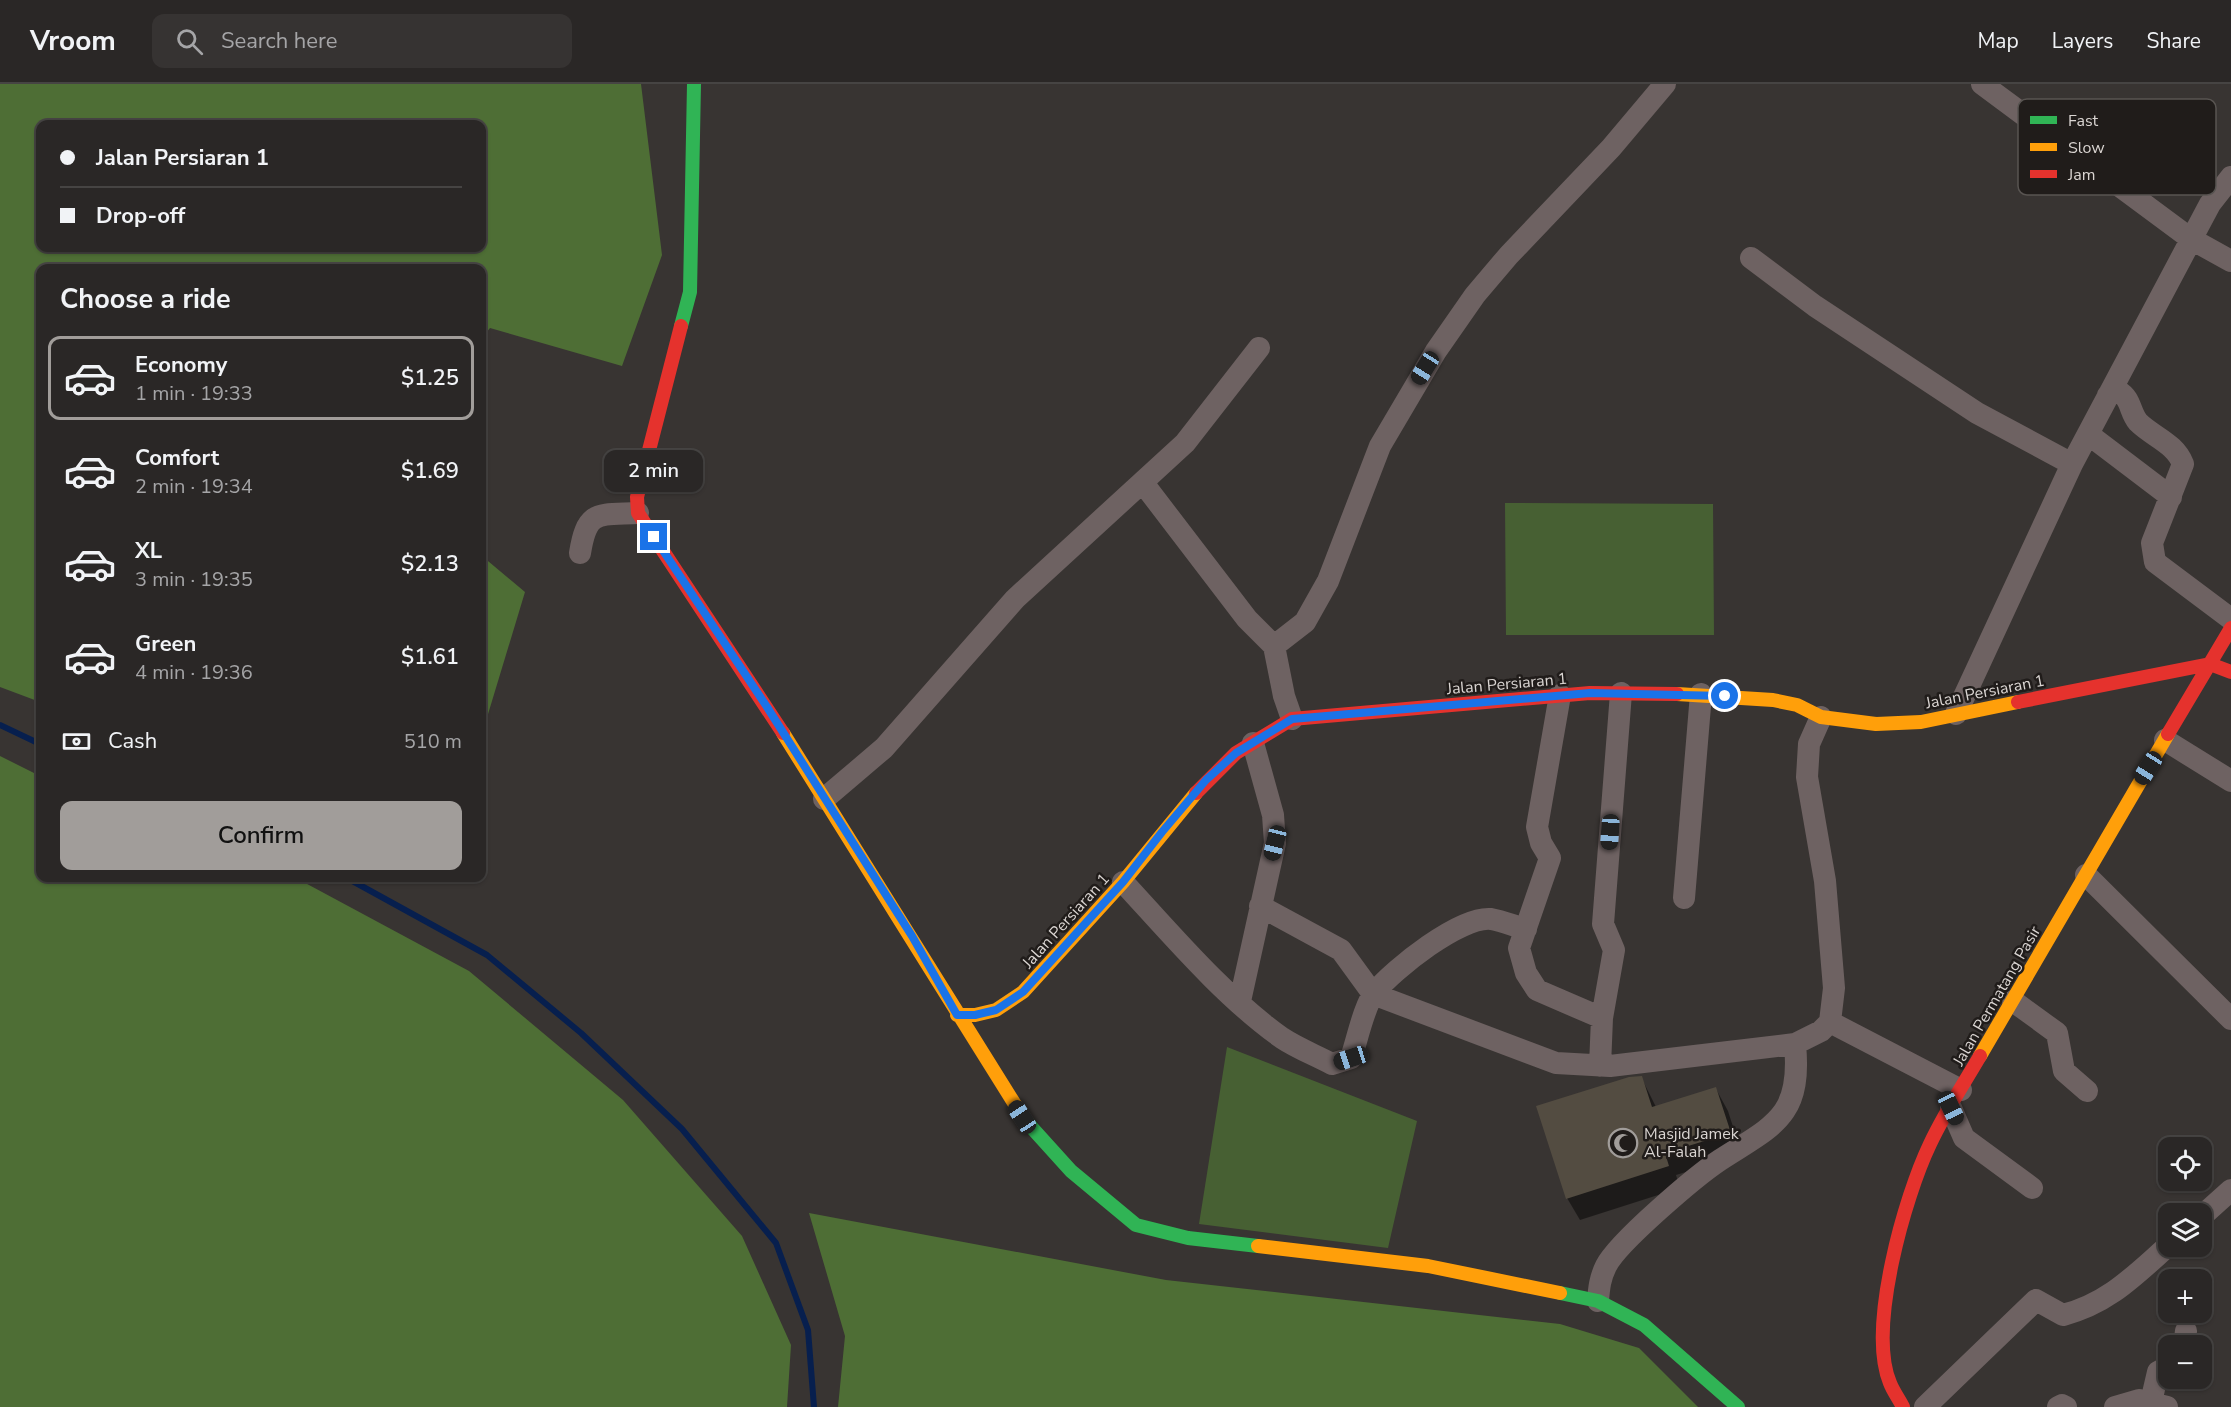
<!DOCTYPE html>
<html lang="en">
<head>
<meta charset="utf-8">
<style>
	:root { --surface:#2a2726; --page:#363332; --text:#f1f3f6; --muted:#a5a5a7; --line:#464443; --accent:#a19d9a }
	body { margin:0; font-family:"Nunito Sans",sans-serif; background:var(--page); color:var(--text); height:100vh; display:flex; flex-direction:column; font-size:22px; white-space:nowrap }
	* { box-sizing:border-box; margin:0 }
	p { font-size:20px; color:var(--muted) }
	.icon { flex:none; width:33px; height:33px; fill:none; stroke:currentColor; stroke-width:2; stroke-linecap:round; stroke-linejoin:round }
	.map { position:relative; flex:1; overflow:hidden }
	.side { position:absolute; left:36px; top:180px; width:450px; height:618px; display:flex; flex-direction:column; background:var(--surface); border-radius:12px; box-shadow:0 2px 4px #0004,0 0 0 2px var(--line) }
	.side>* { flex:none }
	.hud { position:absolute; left:36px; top:36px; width:450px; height:132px; border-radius:12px; box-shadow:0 2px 4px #0004,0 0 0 2px var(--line); display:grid; align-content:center; height:132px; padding:0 24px; background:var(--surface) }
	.fabs { position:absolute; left:2158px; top:1053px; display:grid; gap:12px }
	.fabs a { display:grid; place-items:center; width:54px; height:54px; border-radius:12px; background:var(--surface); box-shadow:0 2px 4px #0004,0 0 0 2px var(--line); font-size:30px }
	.end { position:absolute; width:27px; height:27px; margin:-14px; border:8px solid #1a73e8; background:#fff; box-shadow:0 0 0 3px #fff }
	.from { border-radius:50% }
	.bubble { position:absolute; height:42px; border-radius:12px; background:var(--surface); box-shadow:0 2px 4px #0004,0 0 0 2px var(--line); font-size:20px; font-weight:600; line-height:42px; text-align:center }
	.car { position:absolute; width:18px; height:36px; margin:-18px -9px; border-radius:8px; box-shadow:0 0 4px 2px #0007; background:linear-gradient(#222 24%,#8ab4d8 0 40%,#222 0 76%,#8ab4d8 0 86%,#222 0) }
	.hud b { display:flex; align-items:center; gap:21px; height:57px; font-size:22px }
	.hud b+b { border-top:2px solid var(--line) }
	.hud i { width:15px; height:15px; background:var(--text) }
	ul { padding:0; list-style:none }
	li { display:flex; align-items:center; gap:18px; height:84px; margin:0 12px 9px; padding:0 12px; border:3px solid transparent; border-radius:12px }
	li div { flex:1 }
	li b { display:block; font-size:22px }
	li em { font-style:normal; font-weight:600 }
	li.on { border-color:var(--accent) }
	li>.icon { width:54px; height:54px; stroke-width:1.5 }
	h2 { padding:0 24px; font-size:27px; line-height:72px }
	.pay { display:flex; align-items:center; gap:15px; height:66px; padding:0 24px; font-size:22px }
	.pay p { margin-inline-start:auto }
	.cta { display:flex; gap:12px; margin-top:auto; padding:12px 24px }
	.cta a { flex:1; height:69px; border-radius:12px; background:var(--accent); color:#111; font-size:24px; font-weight:600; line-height:69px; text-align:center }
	header { display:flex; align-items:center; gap:36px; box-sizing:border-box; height:84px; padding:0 30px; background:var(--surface); border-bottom:2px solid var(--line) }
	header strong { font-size:28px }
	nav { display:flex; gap:33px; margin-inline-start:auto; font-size:21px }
	.search { width:420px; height:54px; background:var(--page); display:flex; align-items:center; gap:15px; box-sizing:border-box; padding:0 21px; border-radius:12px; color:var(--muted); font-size:22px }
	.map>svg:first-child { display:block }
	.green { fill:#476033 }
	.forest { fill:#4e6e35; fill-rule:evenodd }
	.shadow { fill:#0007 }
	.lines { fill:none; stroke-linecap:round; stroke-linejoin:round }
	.stream { stroke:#071f4e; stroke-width:6 }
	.building { fill:#534c41 }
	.street { stroke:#6e6262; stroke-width:22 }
	.fast { stroke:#30b455; stroke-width:14 }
	.slow { stroke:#ff9f0a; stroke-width:14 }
	.jam { stroke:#e5322d; stroke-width:14 }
	.route { stroke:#1a73e8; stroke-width:8 }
	.labels { text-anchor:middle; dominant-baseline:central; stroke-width:5; stroke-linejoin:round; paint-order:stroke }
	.street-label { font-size:16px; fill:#dad5d2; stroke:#201c1a }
	.poi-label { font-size:16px; fill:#dad5d2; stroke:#201c1a; text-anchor:start }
	.key { fill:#201c1a; stroke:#585451; stroke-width:1.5 }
	.key-label { font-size:16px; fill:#dad5d2 }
</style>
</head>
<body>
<header>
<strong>Vroom</strong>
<div class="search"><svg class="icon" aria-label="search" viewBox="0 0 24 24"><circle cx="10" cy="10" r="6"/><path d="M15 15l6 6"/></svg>Search here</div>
<nav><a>Map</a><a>Layers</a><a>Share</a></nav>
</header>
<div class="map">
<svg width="2231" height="1323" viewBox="0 0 2231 1323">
	<rect width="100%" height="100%" fill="#383432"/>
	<path class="green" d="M1505,419L1713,420L1714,551H1506Z
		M1227,963L1417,1037L1388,1164L1199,1140Z"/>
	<path class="forest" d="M0,0H641L662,171L622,282L490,244L482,254V184H40V618L0,603ZM40,40H482V164H40Z
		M482,472L525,508L482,650Z
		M0,672L40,692V794H296L469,887L623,1016L742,1152L791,1261L787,1323H0Z
		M809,1129L1166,1196L1560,1240L1639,1264L1698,1323H838L845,1252Z"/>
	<path class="shadow" d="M1641,993L1656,1023L1716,1005L1728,1027L1742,1071L1676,1091L1680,1104L1580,1136L1567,1114Z"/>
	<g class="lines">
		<path class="stream" d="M0,641L40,660
			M347,794L487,871L581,949L682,1045L776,1159L808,1246L814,1323"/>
	</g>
	<path class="building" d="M1642,992L1652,1023L1716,1003L1731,1049L1665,1069L1669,1082L1566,1115L1536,1022L1629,993Z"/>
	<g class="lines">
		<path class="street" d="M1982,0L2191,155L2231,177
			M1751,174L1815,222L1977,329L2072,380
			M2108,311L2118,307C2132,315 2129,327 2138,338C2153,353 2175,359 2183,380L2152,459L2155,478L2231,535
			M2088,350L2171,413
			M1143,399L1247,535L1274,562L1284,612L1292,635
			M580,469C587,425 598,431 638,429
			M1274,562L1305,538L1328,497L1380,362L1436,267L1475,211L1509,171L1611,64L1665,0
			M1560,611L1537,743L1541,759L1550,774L1519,864L1526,889L1537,906L1602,934
			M1956,630L2072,380L2210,120L2231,93
			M2165,656L2231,697
			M824,715L884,664L1015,515L1185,359L1259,264
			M2086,791L2231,935
			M1123,798C1171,850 1224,913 1282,954C1297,964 1315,971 1332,980L1351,974C1357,957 1364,921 1375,908C1394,885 1460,832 1491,835C1502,837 1515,842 1526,845
			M1684,814L1701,610
			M1260,822L1341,866L1373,910L1556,979L1610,982L1795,960
			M1240,917L1275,759L1273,731L1253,659
			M2013,917L2057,949L2064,987L2087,1007
			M1830,938L1961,1006
			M1600,982L1602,934L1614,866L1603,840L1621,609
			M1951,1024L1964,1054L2032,1104
			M2202,1132L2231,1106
			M1598,1217C1599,1204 1600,1194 1606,1182C1618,1158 1696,1092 1720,1076C1774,1041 1802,1033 1795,960L1821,947L1830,938L1834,904L1825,797L1807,693L1809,660L1821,633
			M2184,1262L2186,1247
			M2151,1318L2158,1288L2169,1282
			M1925,1323L2036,1216L2063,1231C2109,1219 2135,1191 2169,1161
			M2058,1323L2062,1321L2066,1323
			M2115,1323L2139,1316L2167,1323"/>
		<path class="fast" d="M681,242L690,208L694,0
			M1024,1035L1071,1087L1136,1141L1188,1154L1258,1162
			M1560,1209L1598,1217L1644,1241L1738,1323"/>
		<path class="slow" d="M1677,610L1773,616L1797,621L1821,633L1876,640L1921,638L2018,618
			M783,649L1024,1035
			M957,931H975L996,926L1023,908L1123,798L1196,709
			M1980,972L2168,650
			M1258,1162L1428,1182L1560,1209"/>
		<path class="jam" d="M681,242L637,413L638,429L783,649
			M2018,618L2210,580L2231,588
			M2168,650L2231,544
			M1196,709L1236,669L1292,635L1590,609L1677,610
			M1903,1323C1899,1315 1893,1307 1890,1299C1867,1244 1905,1112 1930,1060C1944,1030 1963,1001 1980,972"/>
	</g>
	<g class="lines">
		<path class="route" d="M654,453L767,623L912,852L957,931H975L996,926L1023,908L1123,798L1162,748L1206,696L1236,669L1292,635L1590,609L1725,612"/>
	</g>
	<defs>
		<g id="mosque-ring" transform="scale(1.5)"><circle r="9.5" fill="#201c1a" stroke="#a19d9a" stroke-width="1.5"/><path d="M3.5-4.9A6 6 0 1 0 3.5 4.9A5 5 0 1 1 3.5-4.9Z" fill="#a19d9a"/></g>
	</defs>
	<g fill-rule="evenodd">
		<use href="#mosque-ring" x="1623" y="1059"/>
	</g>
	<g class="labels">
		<g class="street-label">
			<text transform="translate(1507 600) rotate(-5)">Jalan Persiaran 1</text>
			<text transform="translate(1985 608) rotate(-11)">Jalan Persiaran 1</text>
			<text transform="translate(1066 837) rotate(-48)">Jalan Persiaran 1</text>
			<text transform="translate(1997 912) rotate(-60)">Jalan Permatang Pasir</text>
		</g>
		<g class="poi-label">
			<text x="1644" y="1050">Masjid Jamek<tspan x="1644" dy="18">Al-Falah</tspan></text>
		</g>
	</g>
	<rect x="2018" y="15" width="198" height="96" rx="9" class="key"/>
	<rect x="2030" y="32" width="27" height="8" fill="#30b455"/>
	<rect x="2030" y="59" width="27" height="8" fill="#ff9f0a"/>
	<rect x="2030" y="86" width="27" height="8" fill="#e5322d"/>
	<g class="key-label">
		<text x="2068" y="42">Fast</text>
		<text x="2068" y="69">Slow</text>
		<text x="2068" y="96">Jam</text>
	</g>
</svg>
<div class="fabs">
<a><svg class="icon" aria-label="locate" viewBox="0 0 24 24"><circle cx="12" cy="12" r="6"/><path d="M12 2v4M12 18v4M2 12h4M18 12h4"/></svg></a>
<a><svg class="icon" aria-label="layers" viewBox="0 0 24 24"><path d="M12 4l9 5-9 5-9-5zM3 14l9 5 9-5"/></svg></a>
<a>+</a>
<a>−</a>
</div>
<i class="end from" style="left:1725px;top:612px"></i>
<i class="end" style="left:654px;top:453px"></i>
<div class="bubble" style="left:604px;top:366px;width:99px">2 min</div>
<i class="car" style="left:1425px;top:284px;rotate:212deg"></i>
<i class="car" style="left:2148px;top:684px;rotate:212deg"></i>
<i class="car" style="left:1610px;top:748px;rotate:184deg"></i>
<i class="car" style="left:1275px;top:759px;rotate:194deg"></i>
<i class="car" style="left:1351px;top:974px;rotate:252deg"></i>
<i class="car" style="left:1951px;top:1024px;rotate:155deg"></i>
<i class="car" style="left:1022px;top:1033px;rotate:327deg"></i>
<div class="hud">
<b><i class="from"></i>Jalan Persiaran 1</b>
<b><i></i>Drop-off</b>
</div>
<section class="side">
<h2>Choose a ride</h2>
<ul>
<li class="on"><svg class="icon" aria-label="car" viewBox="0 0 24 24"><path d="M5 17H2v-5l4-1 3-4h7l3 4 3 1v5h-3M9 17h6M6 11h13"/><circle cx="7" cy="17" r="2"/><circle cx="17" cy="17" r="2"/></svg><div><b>Economy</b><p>1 min · 19:33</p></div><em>$1.25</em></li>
<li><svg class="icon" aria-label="car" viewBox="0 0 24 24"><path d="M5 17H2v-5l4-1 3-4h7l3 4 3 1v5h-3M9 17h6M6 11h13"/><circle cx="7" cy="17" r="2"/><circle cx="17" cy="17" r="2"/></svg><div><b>Comfort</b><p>2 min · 19:34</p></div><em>$1.69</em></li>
<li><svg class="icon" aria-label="car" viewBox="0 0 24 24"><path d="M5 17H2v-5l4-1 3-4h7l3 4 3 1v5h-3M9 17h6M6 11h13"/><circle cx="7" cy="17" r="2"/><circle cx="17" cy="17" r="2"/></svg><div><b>XL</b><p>3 min · 19:35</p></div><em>$2.13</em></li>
<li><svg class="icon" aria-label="car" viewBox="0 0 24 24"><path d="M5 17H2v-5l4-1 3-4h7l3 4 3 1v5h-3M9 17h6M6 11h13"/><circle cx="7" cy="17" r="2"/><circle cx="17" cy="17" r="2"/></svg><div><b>Green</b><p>4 min · 19:36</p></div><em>$1.61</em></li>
</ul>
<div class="pay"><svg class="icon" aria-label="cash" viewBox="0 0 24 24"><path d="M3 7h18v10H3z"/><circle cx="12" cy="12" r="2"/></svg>Cash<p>510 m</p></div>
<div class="cta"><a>Confirm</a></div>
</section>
</div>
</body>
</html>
